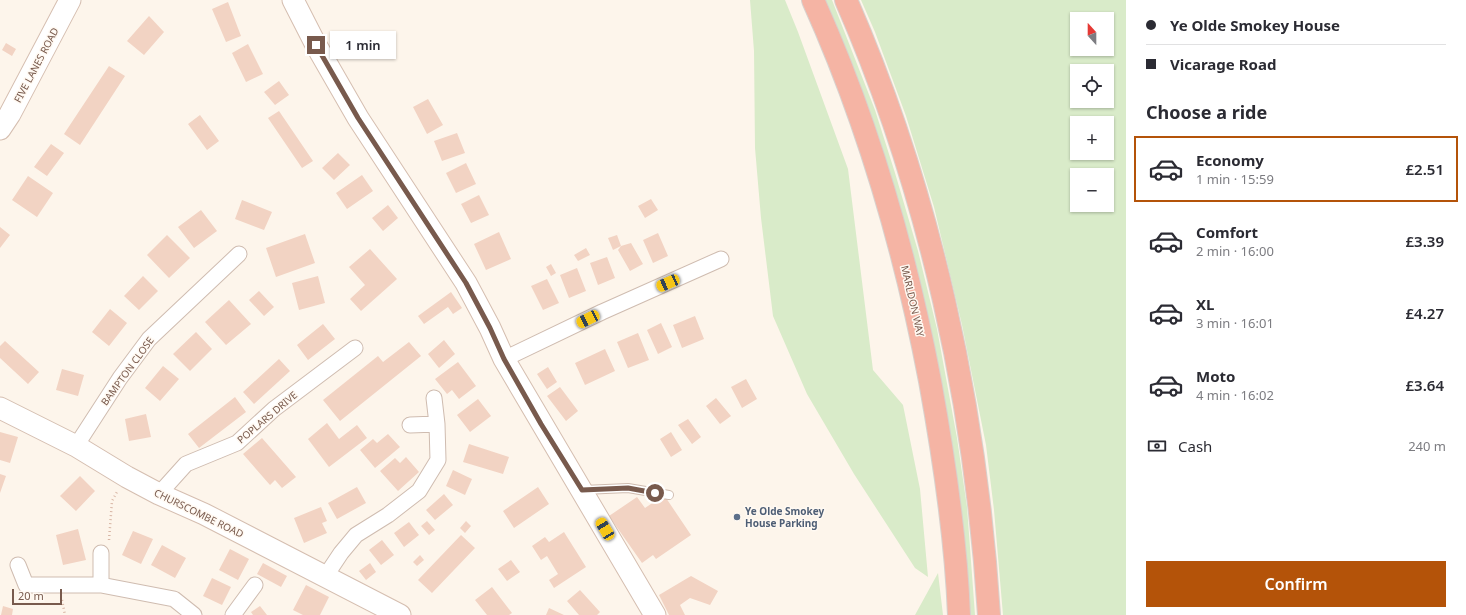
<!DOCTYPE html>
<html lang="en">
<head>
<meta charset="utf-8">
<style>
	:root { --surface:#fff; --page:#f7f7f7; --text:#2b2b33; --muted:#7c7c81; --line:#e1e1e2; --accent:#b45309 }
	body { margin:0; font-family:"Noto Sans",sans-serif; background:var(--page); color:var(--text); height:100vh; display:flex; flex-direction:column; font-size:15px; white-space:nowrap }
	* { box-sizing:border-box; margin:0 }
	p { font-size:13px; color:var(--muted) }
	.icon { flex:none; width:22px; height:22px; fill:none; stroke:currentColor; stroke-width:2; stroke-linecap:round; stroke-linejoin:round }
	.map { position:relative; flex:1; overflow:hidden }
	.drawer { display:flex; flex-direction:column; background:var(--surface); width:340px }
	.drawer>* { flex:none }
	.banner { display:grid; align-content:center; height:88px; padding:0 20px; background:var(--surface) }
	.needle { width:26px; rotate:339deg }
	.buttons { position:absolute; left:1070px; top:12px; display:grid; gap:8px }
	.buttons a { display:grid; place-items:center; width:44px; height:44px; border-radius:0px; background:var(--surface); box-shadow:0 1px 3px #0004; font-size:20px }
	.scale { position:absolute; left:12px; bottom:10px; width:50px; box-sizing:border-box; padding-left:4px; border:2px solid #785a4d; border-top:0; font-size:11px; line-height:14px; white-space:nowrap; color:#785a4d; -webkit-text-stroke:3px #fff9f2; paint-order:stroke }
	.end { position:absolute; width:18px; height:18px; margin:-9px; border:5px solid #785a4d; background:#fff; box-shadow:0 0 0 2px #fff }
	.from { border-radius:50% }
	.bubble { position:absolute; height:28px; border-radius:0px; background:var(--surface); box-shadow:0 1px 3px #0004; font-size:13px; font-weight:600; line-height:28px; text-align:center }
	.car { position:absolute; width:12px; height:24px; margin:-12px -6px; border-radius:5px; box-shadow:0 0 3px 1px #0007; background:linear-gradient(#f5c518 24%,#345 0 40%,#f5c518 0 76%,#345 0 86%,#f5c518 0) }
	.banner b { display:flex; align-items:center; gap:14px; height:38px; font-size:15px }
	.banner b+b { border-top:1px solid var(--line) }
	.banner i { width:10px; height:10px; background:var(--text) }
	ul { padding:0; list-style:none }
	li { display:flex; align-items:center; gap:12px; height:66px; margin:0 8px 6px; padding:0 12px; border:2px solid transparent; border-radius:0px }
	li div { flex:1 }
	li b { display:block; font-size:15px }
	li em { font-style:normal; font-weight:600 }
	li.on { border-color:var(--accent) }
	li>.icon { width:36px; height:36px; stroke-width:1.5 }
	h2 { padding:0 20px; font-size:18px; line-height:48px }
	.pay { display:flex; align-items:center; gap:10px; height:44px; padding:0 20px; font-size:15px }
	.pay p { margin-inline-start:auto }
	.button { display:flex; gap:8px; margin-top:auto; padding:8px 20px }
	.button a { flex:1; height:46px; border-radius:0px; background:var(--accent); color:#fff; font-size:16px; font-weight:600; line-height:46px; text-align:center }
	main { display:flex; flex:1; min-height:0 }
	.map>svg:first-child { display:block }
	.green { fill:#d9ebc9; fill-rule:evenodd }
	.building { fill:#f2d3c3 }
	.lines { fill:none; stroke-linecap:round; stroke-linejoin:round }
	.lane-casing { stroke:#cfbcb0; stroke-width:10 }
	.street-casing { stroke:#cfbcb0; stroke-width:17 }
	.secondary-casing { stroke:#d5beb0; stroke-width:23 }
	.highway-casing { stroke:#d9d1cd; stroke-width:24 }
	.path { stroke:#d8b6a5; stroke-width:2.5; stroke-dasharray:1 3; stroke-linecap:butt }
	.lane { stroke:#fff; stroke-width:8 }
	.street { stroke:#fff; stroke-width:15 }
	.secondary { stroke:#fff; stroke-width:21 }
	.highway { stroke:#f5b4a4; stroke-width:22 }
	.route { stroke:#785a4d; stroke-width:5 }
	.service-dot { fill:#5c6f8a; stroke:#fff9f2; stroke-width:1.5 }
	.labels { text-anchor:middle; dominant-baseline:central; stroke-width:3; stroke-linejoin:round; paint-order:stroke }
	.street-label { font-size:10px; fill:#785a4d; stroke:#fff9f2 }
	.service-label { font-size:10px; font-weight:bold; fill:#4e5e75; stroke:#fff9f2; text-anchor:start }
</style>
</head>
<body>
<main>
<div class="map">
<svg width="1126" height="615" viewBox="0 0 1126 615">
	<rect width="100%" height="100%" fill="#fdf5eb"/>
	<path class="green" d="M750,0H785L798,32L848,169L873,370L903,405L920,489L928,577L915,568L854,474L807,394L773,316L761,218L755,148L754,51Z
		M824,0H832L875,110L895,173L918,251L937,329L957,438L967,507L975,615H969L961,516Z
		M861,0H1126V615H1003L994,510L986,445L962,325L934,207L906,116L875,32ZM1077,19H1107V49H1077ZM1077,71H1107V101H1077ZM1077,123H1107V153H1077ZM1077,175H1107V205H1077Z
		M938,573L943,615H915Z"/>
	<path class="building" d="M228,2L241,36L226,42L212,9Z
		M149,16L164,32L144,55L127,41Z
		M6,43L16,49L12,56L2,50Z
		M248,44L263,74L246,82L232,53Z
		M109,66L125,76L80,145L64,134Z
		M279,81L289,95L275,105L264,92Z
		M428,99L443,125L427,134L413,107Z
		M279,111L313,161L302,168L268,118Z
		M200,115L219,141L207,150L188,124Z
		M457,133L465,153L442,161L434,141Z
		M51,144L64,153L47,176L34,167Z
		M338,153L350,165L334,180L322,168Z
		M466,163L476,184L456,193L446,173Z
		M362,175L373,191L347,209L336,193Z
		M28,176L53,193L37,217L12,200Z
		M479,195L489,215L471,223L461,204Z
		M651,199L658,210L645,218L638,206Z
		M242,200L272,212L264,230L235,219Z
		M388,205L398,218L383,231L372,218Z
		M201,210L217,231L194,248L178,227Z
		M0,227L10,235L0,248Z
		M499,232L511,259L486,270L474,244Z
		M658,233L668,256L653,263L643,240Z
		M305,234L315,263L276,277L266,248Z
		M167,235L190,258L169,278L147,255Z
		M617,235L621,246L613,250L608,238Z
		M631,243L643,264L630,271L618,250L621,246Z
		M586,248L590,255L578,261L574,255Z
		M370,249L397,279L361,311L350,299L365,285L349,267Z
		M607,257L615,278L598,285L590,263Z
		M551,264L556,273L551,276L546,267Z
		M577,268L586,291L569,298L560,275Z
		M143,276L158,291L139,310L124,296Z
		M318,276L325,303L299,310L292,283Z
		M547,279L559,303L543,310L531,286Z
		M259,291L274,307L264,316L249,300Z
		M451,292L462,308L453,314L448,307L424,324L418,316Z
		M229,300L251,324L226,345L205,322Z
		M110,309L127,323L109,346L92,332Z
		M695,316L704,339L682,348L673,325Z
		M661,323L672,347L658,354L647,330Z
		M323,324L335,339L308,360L297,345Z
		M196,332L212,349L190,371L173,354Z
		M638,333L649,360L628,368L617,342Z
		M444,340L455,354L439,368L428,354Z
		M5,341L39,372L28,384L0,358V346Z
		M409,342L421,356L340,421L323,400L378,356L383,362Z
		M605,349L615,371L585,385L575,363Z
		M279,359L290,371L254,404L243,392Z
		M458,362L476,386L459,399L452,390L447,394L435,379Z
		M163,366L179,379L160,401L145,388Z
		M548,367L557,382L547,389L537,374Z
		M62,369L84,375L78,396L56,390Z
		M746,379L757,399L742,408L731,387Z
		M560,387L578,411L566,421L547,396Z
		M235,397L246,412L199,448L188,434Z
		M716,398L731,416L720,424L706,406Z
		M478,399L491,416L470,432L457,415Z
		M146,414L151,437L129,441L125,419Z
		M688,419L701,437L692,444L678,425Z
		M327,423L339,439L357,425L367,438L329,467L308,439Z
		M0,432L18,437L10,463L0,460Z
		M671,432L682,450L671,457L660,439Z
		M388,434L400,447L375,468L360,450L373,439L377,443Z
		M262,438L296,477L282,488L275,480L270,485L243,454Z
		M469,444L509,457L503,474L463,462Z
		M406,457L419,472L398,491L380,471L395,458L400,463Z
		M453,470L472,479L465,495L446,486Z
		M0,474L6,476L0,493Z
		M80,476L95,491L76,511L60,496Z
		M357,487L366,503L337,519L328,503Z
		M538,487L549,504L514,528L503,511Z
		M444,494L453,505L435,520L426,510Z
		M664,495L691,535L656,559L653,555L642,563L609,516L637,497L645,508Z
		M321,507L327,521L322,523L327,533L304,543L294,518Z
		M427,521L435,530L429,535L421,526Z
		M466,521L471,526L465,533L460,528Z
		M409,522L419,535L404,547L394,533Z
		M78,529L86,560L63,565L56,535Z
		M133,531L153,539L141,564L122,555Z
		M564,532L586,567L554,588L549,580L558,574L547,556L541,560L532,546L545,537L549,542Z
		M461,535L475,548L432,593L418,580Z
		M382,540L394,555L381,565L369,550Z
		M162,545L186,558L175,578L151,565Z
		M230,549L249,559L238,580L219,570Z
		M420,555L424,560L417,566L413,562Z
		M511,560L520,572L507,581L498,569Z
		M263,563L287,576L281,587L257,574Z
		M370,563L376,572L366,580L359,571Z
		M691,576L718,591L710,605L690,598L680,605L685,615H669L659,595Z
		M212,578L231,587L222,605L203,596Z
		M306,585L329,597L320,615H303L293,610Z
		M492,587L512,613L509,615H487L475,600Z
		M580,590L600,612L597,615H579L567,601Z
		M3,606L13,609L12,615H1Z
		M260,606L267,615H253L251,612Z
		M549,608L564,615H546Z"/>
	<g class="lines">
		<g class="lane-casing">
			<path id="lane" d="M583,490L628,488L669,495"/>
		</g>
		<g class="street-casing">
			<path id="street" d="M504,359L602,312L721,259
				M410,425L437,424
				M76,446L120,378L149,339L239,254
				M159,494L186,464L237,443L274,409L355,348
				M101,553V585
				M18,565L26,585H101L174,599L194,615
				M325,577L341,553L356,535L388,515L419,491L438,460L437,424L434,398
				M233,615L255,585"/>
		</g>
		<g class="secondary-casing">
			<path id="secondary" d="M293,0L316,45L358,118L466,283L490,328L504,359L655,615
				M0,129L10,114L70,0
				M0,408L76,446L127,477L159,494L204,514L400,615"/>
		</g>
		<g class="highway-casing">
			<path id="highway" d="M813,0C868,122 905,250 930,381C944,458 956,536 959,615
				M846,0C930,192 976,406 989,615"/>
		</g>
		<path class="path" d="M109,540L112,501L117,492
			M62,600L65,615"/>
		<use href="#lane" class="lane"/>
		<use href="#street" class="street"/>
		<use href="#secondary" class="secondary"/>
		<use href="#highway" class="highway"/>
	</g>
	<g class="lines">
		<path class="route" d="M316,45L358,118L466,283L490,328L504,359L541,424L582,490L628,488L655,493"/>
	</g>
	<circle class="service-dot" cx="737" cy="517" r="4"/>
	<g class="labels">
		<g class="street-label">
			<text transform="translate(36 65) rotate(-62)">FIVE LANES ROAD</text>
			<text transform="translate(913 301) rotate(77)">MARLDON WAY</text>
			<text transform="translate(127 371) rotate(-54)">BAMPTON CLOSE</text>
			<text transform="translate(267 417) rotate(-40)">POPLARS DRIVE</text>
			<text transform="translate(199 513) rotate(26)">CHURSCOMBE ROAD</text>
		</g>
		<g class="service-label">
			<text x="745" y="511">Ye Olde Smokey<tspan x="745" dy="12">House Parking</tspan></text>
		</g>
	</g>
</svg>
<div class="buttons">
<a><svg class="needle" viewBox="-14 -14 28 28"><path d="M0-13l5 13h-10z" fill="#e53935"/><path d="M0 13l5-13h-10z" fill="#7c7c81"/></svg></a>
<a><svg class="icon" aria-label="locate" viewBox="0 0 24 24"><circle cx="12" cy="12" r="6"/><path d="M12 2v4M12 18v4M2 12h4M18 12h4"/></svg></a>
<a>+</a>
<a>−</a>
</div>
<div class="scale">20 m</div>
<i class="end from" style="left:655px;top:493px"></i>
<i class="end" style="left:316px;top:45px"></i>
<div class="bubble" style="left:330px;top:31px;width:66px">1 min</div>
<i class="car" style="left:668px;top:283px;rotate:246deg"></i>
<i class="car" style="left:588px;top:319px;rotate:244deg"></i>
<i class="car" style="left:605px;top:529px;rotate:329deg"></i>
</div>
<section class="drawer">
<div class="banner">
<b><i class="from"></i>Ye Olde Smokey House</b>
<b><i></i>Vicarage Road</b>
</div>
<h2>Choose a ride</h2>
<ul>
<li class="on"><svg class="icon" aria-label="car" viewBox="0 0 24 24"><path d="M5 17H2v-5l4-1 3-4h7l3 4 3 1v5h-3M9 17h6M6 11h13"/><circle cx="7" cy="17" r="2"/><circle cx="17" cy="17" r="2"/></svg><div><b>Economy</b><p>1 min · 15:59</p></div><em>£2.51</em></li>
<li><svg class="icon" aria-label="car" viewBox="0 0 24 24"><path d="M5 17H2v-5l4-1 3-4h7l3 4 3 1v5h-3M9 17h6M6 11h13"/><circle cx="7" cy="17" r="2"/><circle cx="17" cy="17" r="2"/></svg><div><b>Comfort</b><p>2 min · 16:00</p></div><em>£3.39</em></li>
<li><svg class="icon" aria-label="car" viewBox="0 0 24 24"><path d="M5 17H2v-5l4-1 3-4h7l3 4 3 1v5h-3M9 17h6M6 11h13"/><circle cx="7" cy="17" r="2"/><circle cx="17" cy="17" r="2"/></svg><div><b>XL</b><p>3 min · 16:01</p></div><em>£4.27</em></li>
<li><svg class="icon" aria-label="car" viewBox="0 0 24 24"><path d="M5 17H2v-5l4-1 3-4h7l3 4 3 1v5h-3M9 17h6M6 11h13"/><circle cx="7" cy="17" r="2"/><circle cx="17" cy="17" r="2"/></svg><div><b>Moto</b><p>4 min · 16:02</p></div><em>£3.64</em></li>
</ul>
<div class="pay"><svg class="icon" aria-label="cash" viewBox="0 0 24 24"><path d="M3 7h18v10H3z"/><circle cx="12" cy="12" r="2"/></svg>Cash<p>240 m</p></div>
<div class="button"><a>Confirm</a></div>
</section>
</main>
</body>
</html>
